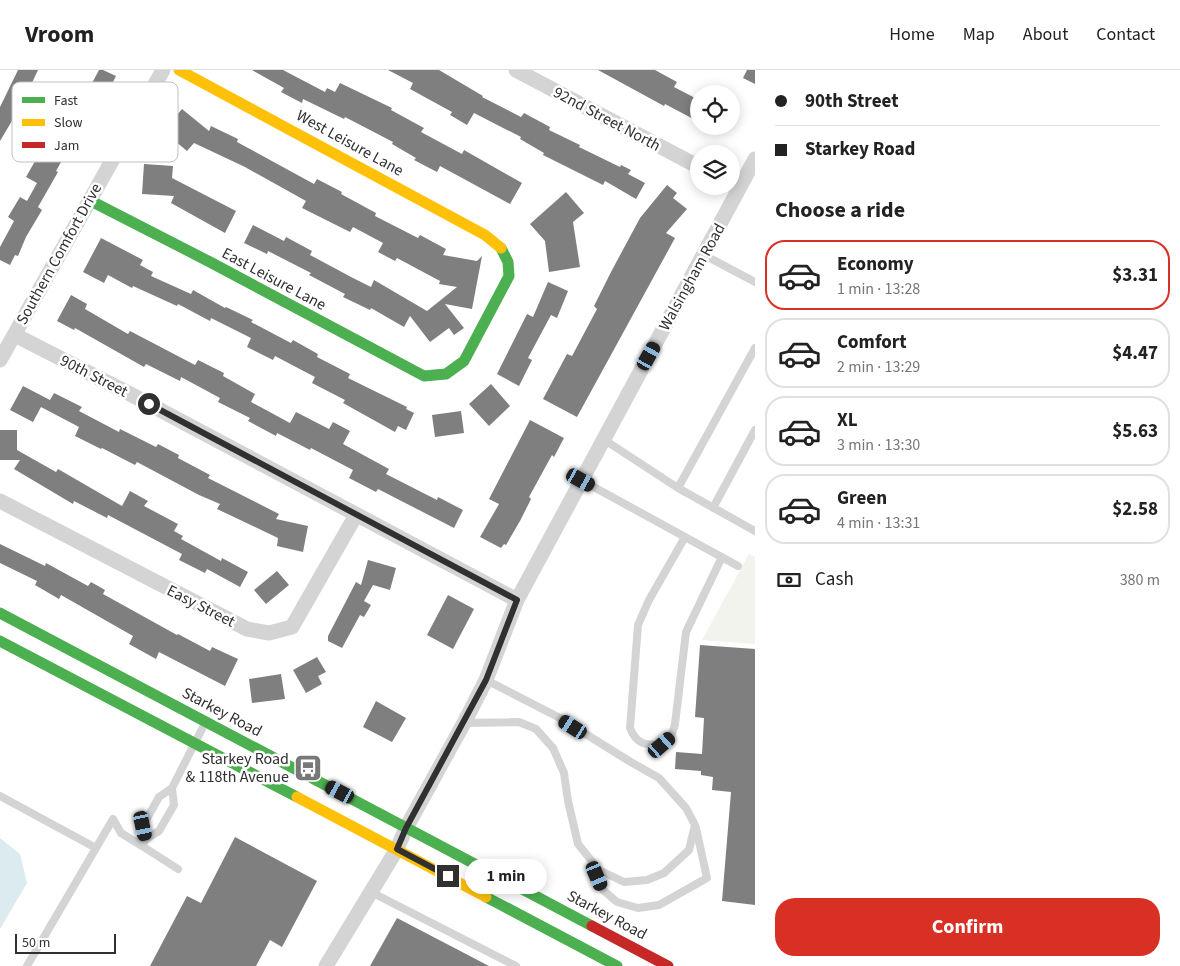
<!DOCTYPE html>
<html lang="en">
<head>
<meta charset="utf-8">
<style>
	:root { --surface:#fff; --page:#f2f2f2; --text:#222; --muted:#767676; --line:#e0e0e0; --accent:#d93025 }
	body { margin:0; font-family:"Source Sans 3",sans-serif; background:var(--page); color:var(--text); height:100vh; display:flex; flex-direction:column; font-size:19px; white-space:nowrap }
	* { box-sizing:border-box; margin:0 }
	p { font-size:16px; color:var(--muted) }
	.icon { flex:none; width:28px; height:28px; fill:none; stroke:currentColor; stroke-width:2; stroke-linecap:round; stroke-linejoin:round }
	.map { position:relative; flex:1; overflow:hidden }
	.sheet { display:flex; flex-direction:column; background:var(--surface); width:425px }
	.sheet>* { flex:none }
	.hud { display:grid; align-content:center; height:110px; padding:0 20px; background:var(--surface) }
	.buttons { position:absolute; left:690px; top:15px; display:grid; gap:10px }
	.buttons a { display:grid; place-items:center; width:50px; height:50px; border-radius:50%; background:var(--surface); box-shadow:0 2px 12px #0003; font-size:25px }
	.scale { position:absolute; left:15px; bottom:12px; width:101px; box-sizing:border-box; padding-left:5px; border:2px solid #303030; border-top:0; font-size:14px; line-height:18px; white-space:nowrap; color:#303030; -webkit-text-stroke:4px #fff; paint-order:stroke }
	.end { position:absolute; width:22px; height:22px; margin:-11px; border:6px solid #303030; background:#fff; box-shadow:0 0 0 2px #fff }
	.from { border-radius:50% }
	.bubble { position:absolute; height:35px; border-radius:18px; background:var(--surface); box-shadow:0 2px 12px #0003; font-size:16px; font-weight:700; line-height:35px; text-align:center }
	.car { position:absolute; width:15px; height:30px; margin:-15px -8px; border-radius:6px; box-shadow:0 0 4px 1px #0007; background:linear-gradient(#222 24%,#8ab4d8 0 40%,#222 0 76%,#8ab4d8 0 86%,#222 0) }
	.hud b { display:flex; align-items:center; gap:18px; height:48px; font-size:19px }
	.hud b+b { border-top:1px solid var(--line) }
	.hud i { width:12px; height:12px; background:var(--text) }
	ul { padding:0; list-style:none }
	li { display:flex; align-items:center; gap:15px; height:70px; margin:0 10px 8px; padding:0 10px; border:2px solid var(--line); border-radius:20px }
	li div { flex:1 }
	li b { display:block; font-size:19px }
	li em { font-style:normal; font-weight:700 }
	li.on { border-color:var(--accent) }
	li>.icon { width:45px; height:45px; stroke-width:1.5 }
	h2 { padding:0 20px; font-size:22px; line-height:60px }
	.pay { display:flex; align-items:center; gap:12px; height:55px; padding:0 20px; font-size:19px }
	.pay p { margin-inline-start:auto }
	.primary-button { display:flex; gap:10px; margin-top:auto; padding:10px 20px }
	.primary-button a { flex:1; height:58px; border-radius:20px; background:var(--accent); color:#fff; font-size:20px; font-weight:700; line-height:58px; text-align:center }
	header { display:flex; align-items:center; gap:30px; box-sizing:border-box; height:70px; padding:0 25px; background:var(--surface); border-bottom:1px solid var(--line) }
	header strong { font-size:24px }
	nav { display:flex; gap:28px; margin-inline-start:auto; font-size:18px }
	main { display:flex; flex:1; min-height:0 }
	.map>svg:first-child { display:block }
	.green { fill:#f1f3ec }
	.water { fill:#dbebef }
	.building { fill:#7f7f7f }
	.lines { fill:none; stroke-linecap:round; stroke-linejoin:round }
	.lane { stroke:#d4d4d4; stroke-width:8 }
	.street { stroke:#d4d4d4; stroke-width:15 }
	.fast { stroke:#4caf50; stroke-width:11 }
	.slow { stroke:#ffc107; stroke-width:11 }
	.jam { stroke:#c62828; stroke-width:11 }
	.route { stroke:#303030; stroke-width:6 }
	.labels { text-anchor:middle; dominant-baseline:central; stroke-width:5; stroke-linejoin:round; paint-order:stroke }
	.street-label { font-size:16px; fill:#303030; stroke:#fff }
	.poi-label { font-size:16px; fill:#303030; stroke:#fff; text-anchor:end }
	.key { fill:#fff; stroke:#c1c1c1; stroke-width:1 }
	.key-label { font-size:14px; fill:#303030 }
</style>
</head>
<body>
<header>
<strong>Vroom</strong>
<nav><a>Home</a><a>Map</a><a>About</a><a>Contact</a></nav>
</header>
<main>
<div class="map">
<svg width="755" height="896" viewBox="0 0 755 896">
	<rect width="100%" height="100%" fill="#fff"/>
	<path class="green" d="M749,484L755,487V574L702,570Z"/>
	<path class="water" d="M0,768L20,784L27,813L0,859Z"/>
	<path class="building" d="M18,0H38L22,34L0,71V37Z
		M99,0H103L116,6L107,24L91,15Z
		M252,0H283L325,22L327,18L335,22L340,13L392,38L391,40L424,58L421,62L462,84L464,80L522,113L510,134L440,96L437,102L414,90L416,88L392,74L393,72L345,47L344,49L303,29L302,33L281,22L284,18Z
		M388,0H439L483,26L482,27L521,47L524,43L550,57L549,60L580,75L579,77L620,97L621,95L631,100L628,104L645,113L636,129L605,111L603,115L543,85L544,83L520,69L521,67L474,43L467,55L450,45L452,42L410,19L413,13Z
		M598,0H655L677,12L674,17L699,30V52L665,34L664,36Z
		M747,0H755V14L743,8Z
		M74,37L92,45L82,64L78,62L56,101L58,102L38,137L42,140L26,167L18,186L15,185L10,195L0,190V177L14,151L8,147L20,127L27,131L37,113L26,107L39,84L37,83L46,65L54,69L59,60L62,62Z
		M182,39L209,61L211,56L238,69L237,72L314,114L317,109L342,122L341,124L376,143L375,146L418,168L420,165L446,179L443,185L477,191L482,186L472,239L445,234L464,258L454,265L449,258L430,272L410,246L404,257L371,238L370,240L343,227L345,224L309,205L311,203L268,181L267,184L244,173L253,155L284,171L286,167L312,181L310,185L353,208L371,217L374,210L427,241L457,217L439,214L440,211L397,188L395,191L378,182L383,173L353,157L350,162L302,138L306,131L245,97L194,73L187,81L163,61Z
		M144,94L173,96L172,108L236,141L225,163L171,133L174,126L142,124Z
		M667,115L677,123L673,128L687,139L666,163L675,168L577,347L543,329L567,284L572,286L597,239L594,236L611,202L640,148Z
		M566,122L584,143L573,152L580,197L549,202L545,171L530,154Z
		M101,168L143,190L140,195L153,202L151,206L191,224L193,220L225,238L226,237L253,250L251,252L291,273L293,270L318,284L317,287L350,304L348,308L407,337L406,339L414,343L406,360L398,356L395,362L343,333L345,330L312,313L315,307L275,286L273,290L247,277L251,268L211,248L210,251L178,234L177,236L133,216L132,218L108,205L104,213L83,202Z
		M548,212L568,221L557,248L551,245L528,288L532,290L519,316L497,304L527,244L533,247Z
		M71,225L87,234L85,239L128,264L130,261L195,295L198,290L224,303L223,306L255,324L251,332L290,353L296,342L329,359L333,352L350,361L343,374L389,399L386,404L437,430L438,427L463,440L454,458L378,419L376,422L349,408L353,400L311,378L310,380L277,363L276,366L248,351L250,348L218,332L220,328L181,307L180,311L146,294L144,297L75,258L74,260L57,251Z
		M491,314L510,336L489,356L469,334Z
		M23,316L50,330L54,323L82,337L79,341L119,362L120,359L156,377L158,374L179,385L178,388L210,405L208,408L279,444L276,449L308,456L303,482L277,476L278,468L217,439L220,434L199,425L137,392L135,395L102,378L101,379L75,366L79,357L41,337L33,352L10,340Z
		M461,341L464,363L435,367L432,345Z
		M530,350L564,368L554,387L552,385L529,427L531,429L520,451L506,475L504,474L501,478L480,467L499,434L489,429Z
		M0,360H17V380L56,402L58,399L122,436L130,421L148,431L144,436L178,454L174,461L183,466L181,469L221,491L222,488L248,502L240,517L207,499L205,503L179,490L182,484L108,445L107,448L74,431L73,434L14,399L20,390H0Z
		M0,474L45,496L46,493L88,516L91,512L105,520L103,524L177,565L178,564L210,581L212,577L238,589L225,616L159,582L156,589L129,574L133,566L61,525L59,529L35,515L37,511L0,493Z
		M368,490L396,498L390,520L373,515L364,531L371,535L364,547L360,545L342,578L328,571V566L356,512L361,515Z
		M277,501L289,515L266,534L254,520Z
		M448,525L474,539L453,579L427,565Z
		M700,575L755,579V835L722,831L731,722L712,720L713,707L701,705V701L675,699L676,682L702,684L704,648L695,647Z
		M317,587L326,602L318,606L322,614L306,623L293,600Z
		M281,604L285,629L252,633L249,609Z
		M376,631L406,648L392,672L363,657Z
		M235,767L317,811L282,877L270,870L256,896H150L187,826L201,833Z
		M397,848L489,896H370Z"/>
	<g class="lines">
		<path class="lane" d="M704,185L755,212
			M603,369L678,418L755,461
			M581,410L738,496
			M678,418L755,278
			M713,438L755,360
			M685,467L649,530L638,555L630,658C637,675 645,675 662,675L671,667L675,654L686,562L722,487
			M464,653L519,652L536,659L553,678L564,703L568,731L578,774L599,800L624,812L647,810L664,803L689,780L695,755L686,738L659,708L629,691L560,648L486,610
			M0,726L96,778
			M146,769L143,756L146,750L159,727L172,718L205,653
			M142,776L178,799
			M593,796L603,820L617,832L638,838L659,835L707,808L696,758
			M371,822L516,896
			M27,896L113,749L121,763L142,776L146,769L159,761L174,735L172,718"/>
		<path class="street" d="M516,0L699,97
			M15,265L132,325L517,530
			M0,290L163,0
			M0,431L247,559L269,563L292,557L356,445
			M326,896L397,779L406,758L464,653L486,610L517,530L755,89"/>
		<path class="fast" d="M89,130L210,192L424,306L446,304L464,291L509,206L508,192L501,178
			M0,543L592,856
			M0,571L297,727
			M486,827L617,896"/>
		<path class="slow" d="M179,0L485,165L501,178
			M297,727L486,827"/>
		<path class="jam" d="M592,856L668,896"/>
	</g>
	<g class="lines">
		<path class="route" d="M149,334L517,530L486,610L406,758L397,779L448,806"/>
	</g>
	<defs>
		<g id="bus-square" transform="scale(1.4375)"><rect x="-9" y="-9" width="18" height="18" rx="4" fill="#787878" stroke="#fff"/><path d="M-5-6H5V4H4V6H2V4H-2V6H-4V4H-5ZM-3.5-4V0h7V-4ZM-3.5 1.2v1.5H-2V1.2ZM2 1.2v1.5H3.5V1.2Z" fill="#fff"/></g>
	</defs>
	<g fill-rule="evenodd">
		<use href="#bus-square" x="308" y="698"/>
	</g>
	<g class="labels">
		<g class="street-label">
			<text transform="translate(607 49) rotate(28)">92nd Street North</text>
			<text transform="translate(350 73) rotate(29)">West Leisure Lane</text>
			<text transform="translate(59 184) rotate(-61)">Southern Comfort Drive</text>
			<text transform="translate(692 207) rotate(-61)">Walsingham Road</text>
			<text transform="translate(274 209) rotate(28)">East Leisure Lane</text>
			<text transform="translate(94 306) rotate(27)">90th Street</text>
			<text transform="translate(201 536) rotate(27)">Easy Street</text>
			<text transform="translate(222 642) rotate(28)">Starkey Road</text>
			<text transform="translate(607 845) rotate(28)">Starkey Road</text>
		</g>
		<g class="poi-label">
			<text x="289" y="689">Starkey Road<tspan x="289" dy="18">&amp; 118th Avenue</tspan></text>
		</g>
	</g>
	<rect x="12" y="12" width="166" height="80" rx="8" class="key"/>
	<rect x="22" y="27" width="23" height="6" fill="#4caf50"/>
	<rect x="22" y="49" width="23" height="7" fill="#ffc107"/>
	<rect x="22" y="72" width="23" height="6" fill="#c62828"/>
	<g class="key-label">
		<text x="54" y="35">Fast</text>
		<text x="54" y="57">Slow</text>
		<text x="54" y="80">Jam</text>
	</g>
</svg>
<div class="buttons">
<a><svg class="icon" aria-label="locate" viewBox="0 0 24 24"><circle cx="12" cy="12" r="6"/><path d="M12 2v4M12 18v4M2 12h4M18 12h4"/></svg></a>
<a><svg class="icon" aria-label="layers" viewBox="0 0 24 24"><path d="M12 4l9 5-9 5-9-5zM3 14l9 5 9-5"/></svg></a>
</div>
<div class="scale">50 m</div>
<i class="end from" style="left:149px;top:334px"></i>
<i class="end" style="left:448px;top:806px"></i>
<div class="bubble" style="left:465px;top:789px;width:82px">1 min</div>
<i class="car" style="left:649px;top:286px;rotate:29deg"></i>
<i class="car" style="left:581px;top:410px;rotate:119deg"></i>
<i class="car" style="left:573px;top:657px;rotate:302deg"></i>
<i class="car" style="left:662px;top:675px;rotate:49deg"></i>
<i class="car" style="left:340px;top:722px;rotate:298deg"></i>
<i class="car" style="left:143px;top:756px;rotate:168deg"></i>
<i class="car" style="left:597px;top:806px;rotate:157deg"></i>
</div>
<section class="sheet">
<div class="hud">
<b><i class="from"></i>90th Street</b>
<b><i></i>Starkey Road</b>
</div>
<h2>Choose a ride</h2>
<ul>
<li class="on"><svg class="icon" aria-label="car" viewBox="0 0 24 24"><path d="M5 17H2v-5l4-1 3-4h7l3 4 3 1v5h-3M9 17h6M6 11h13"/><circle cx="7" cy="17" r="2"/><circle cx="17" cy="17" r="2"/></svg><div><b>Economy</b><p>1 min · 13:28</p></div><em>$3.31</em></li>
<li><svg class="icon" aria-label="car" viewBox="0 0 24 24"><path d="M5 17H2v-5l4-1 3-4h7l3 4 3 1v5h-3M9 17h6M6 11h13"/><circle cx="7" cy="17" r="2"/><circle cx="17" cy="17" r="2"/></svg><div><b>Comfort</b><p>2 min · 13:29</p></div><em>$4.47</em></li>
<li><svg class="icon" aria-label="car" viewBox="0 0 24 24"><path d="M5 17H2v-5l4-1 3-4h7l3 4 3 1v5h-3M9 17h6M6 11h13"/><circle cx="7" cy="17" r="2"/><circle cx="17" cy="17" r="2"/></svg><div><b>XL</b><p>3 min · 13:30</p></div><em>$5.63</em></li>
<li><svg class="icon" aria-label="car" viewBox="0 0 24 24"><path d="M5 17H2v-5l4-1 3-4h7l3 4 3 1v5h-3M9 17h6M6 11h13"/><circle cx="7" cy="17" r="2"/><circle cx="17" cy="17" r="2"/></svg><div><b>Green</b><p>4 min · 13:31</p></div><em>$2.58</em></li>
</ul>
<div class="pay"><svg class="icon" aria-label="cash" viewBox="0 0 24 24"><path d="M3 7h18v10H3z"/><circle cx="12" cy="12" r="2"/></svg>Cash<p>380 m</p></div>
<div class="primary-button"><a>Confirm</a></div>
</section>
</main>
</body>
</html>
